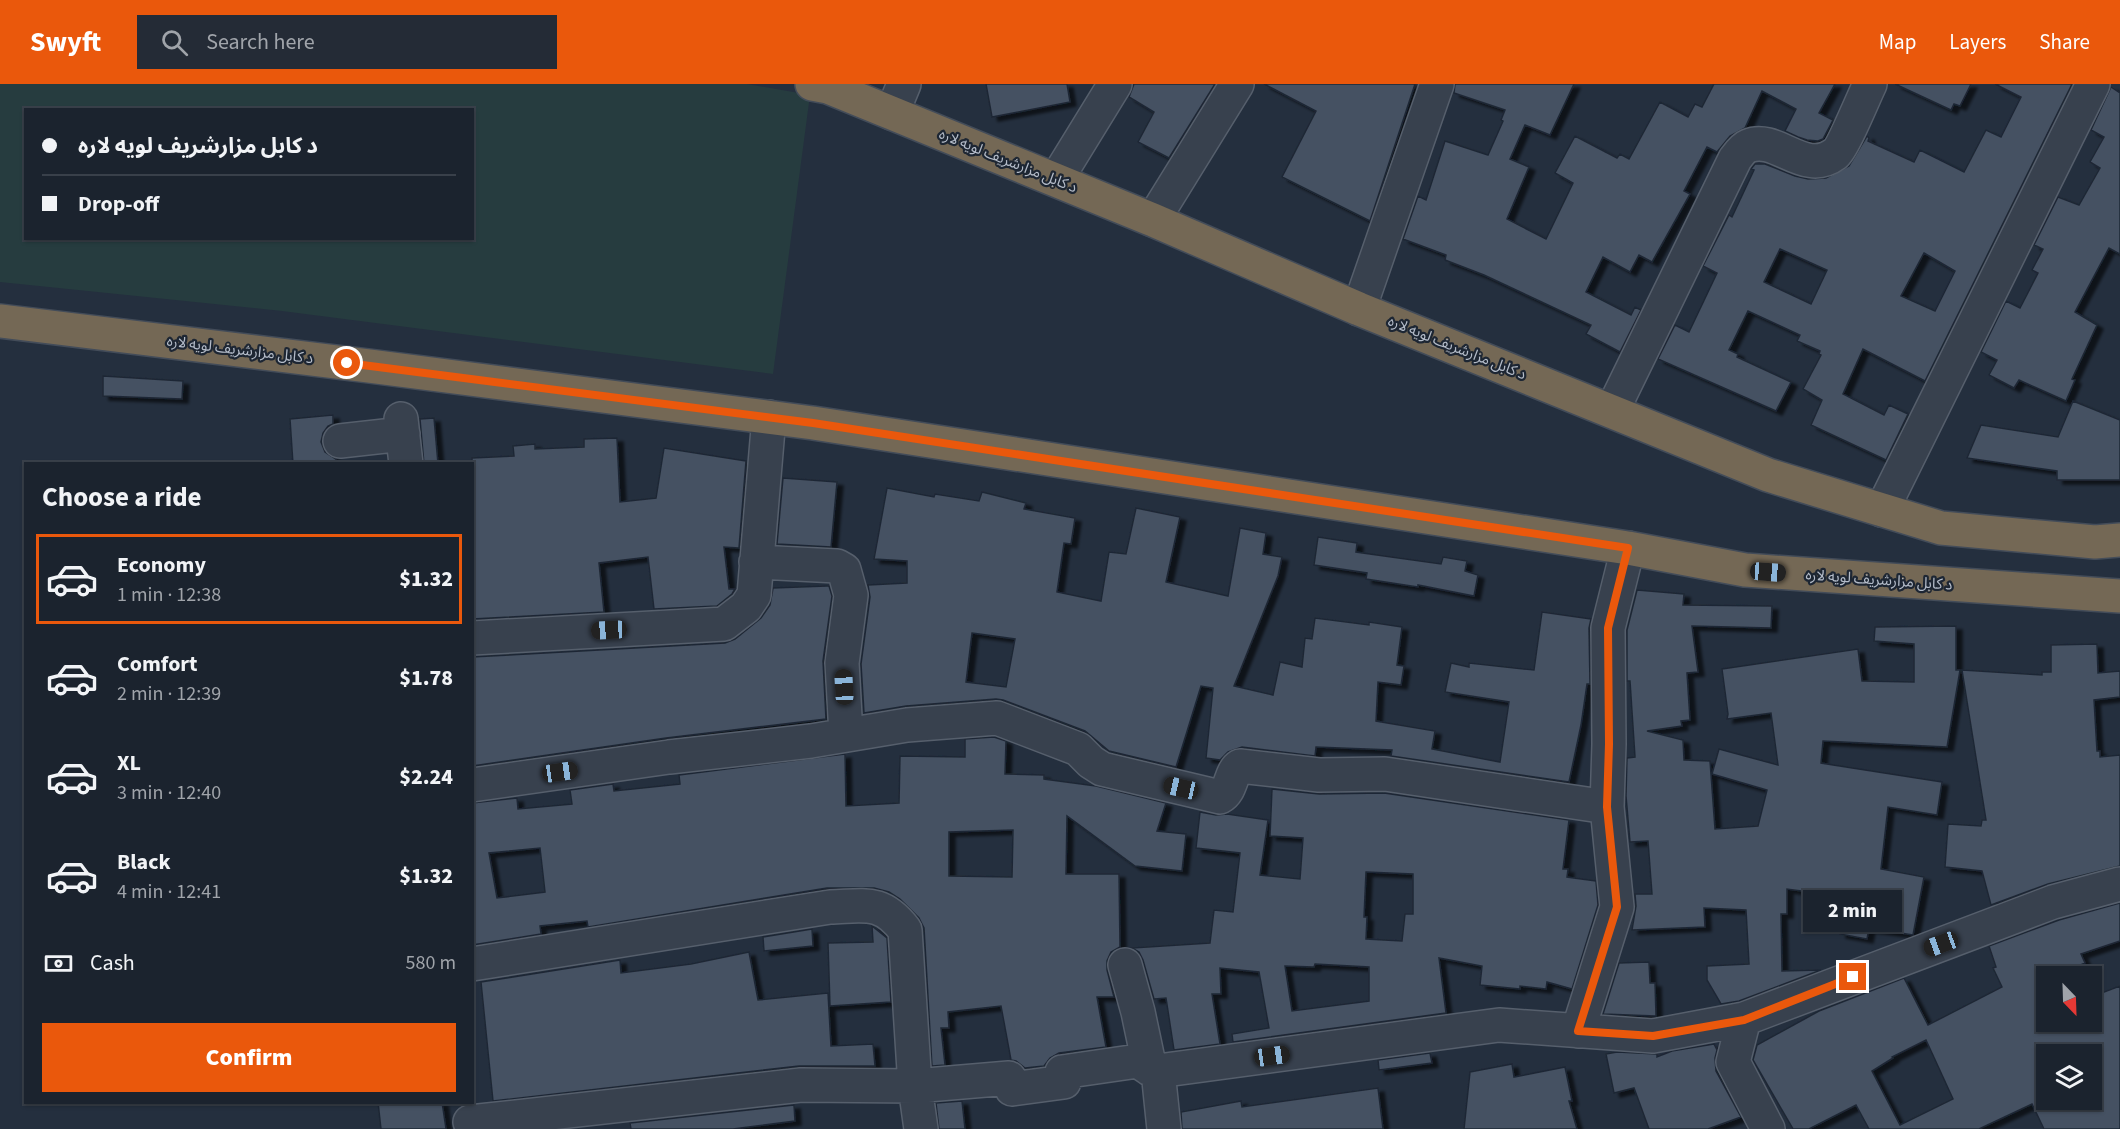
<!DOCTYPE html>
<html lang="en">
<head>
<meta charset="utf-8">
<style>
	:root { --surface:#1b232e; --page:#242b36; --text:#f1f3f6; --muted:#a0a4aa; --line:#39404a; --accent:#ea580c }
	body { margin:0; font-family:"Source Sans 3","Noto Sans Arabic",sans-serif; background:var(--page); color:var(--text); height:100vh; display:flex; flex-direction:column; font-size:22px; white-space:nowrap }
	* { box-sizing:border-box; margin:0 }
	p { font-size:20px; color:var(--muted) }
	.icon { flex:none; width:33px; height:33px; fill:none; stroke:currentColor; stroke-width:2; stroke-linecap:round; stroke-linejoin:round }
	.map { position:relative; flex:1; overflow:hidden }
	.drawer { position:absolute; left:24px; top:378px; width:450px; height:642px; display:flex; flex-direction:column; background:var(--surface); border-radius:0px; box-shadow:0 2px 4px #0004,0 0 0 2px var(--line) }
	.drawer>* { flex:none }
	.banner { position:absolute; left:24px; top:24px; width:450px; height:132px; border-radius:0px; box-shadow:0 2px 4px #0004,0 0 0 2px var(--line); display:grid; align-content:center; height:132px; padding:0 18px; background:var(--surface) }
	.needle { width:39px; rotate:157deg }
	.fabs { position:absolute; left:2036px; top:882px; display:grid; gap:12px }
	.fabs a { display:grid; place-items:center; width:66px; height:66px; border-radius:0px; background:var(--surface); box-shadow:0 2px 4px #0004,0 0 0 2px var(--line); font-size:30px }
	.end { position:absolute; width:27px; height:27px; margin:-14px; border:8px solid #ea580c; background:#fff; box-shadow:0 0 0 3px #fff }
	.from { border-radius:50% }
	.bubble { position:absolute; height:42px; border-radius:0px; background:var(--surface); box-shadow:0 2px 4px #0004,0 0 0 2px var(--line); font-size:20px; font-weight:800; line-height:42px; text-align:center }
	.car { position:absolute; width:18px; height:36px; margin:-18px -9px; border-radius:8px; box-shadow:0 0 4px 2px #0007; background:linear-gradient(#222 24%,#8ab4d8 0 40%,#222 0 76%,#8ab4d8 0 86%,#222 0) }
	.banner b { display:flex; align-items:center; gap:21px; height:57px; font-size:22px }
	.banner b+b { border-top:2px solid var(--line) }
	.banner i { width:15px; height:15px; background:var(--text) }
	ul { padding:0; list-style:none }
	li { display:flex; align-items:center; gap:18px; height:90px; margin:0 12px 9px; padding:0 6px; border:3px solid transparent; border-radius:0px }
	li div { flex:1 }
	li b { display:block; font-size:22px }
	li em { font-style:normal; font-weight:800 }
	li.current { border-color:var(--accent) }
	li>.icon { width:54px; height:54px; stroke-width:1.5 }
	h2 { padding:0 18px; font-size:27px; line-height:72px }
	.pay { display:flex; align-items:center; gap:15px; height:66px; padding:0 18px; font-size:22px }
	.pay p { margin-inline-start:auto }
	.cta { display:flex; gap:12px; margin-top:auto; padding:12px 18px }
	.cta a { flex:1; height:69px; border-radius:0px; background:var(--accent); color:#fff; font-size:24px; font-weight:800; line-height:69px; text-align:center }
	header { display:flex; align-items:center; gap:36px; box-sizing:border-box; height:84px; padding:0 30px; background:var(--accent); color:#fff }
	header strong { font-size:28px }
	nav { display:flex; gap:33px; margin-inline-start:auto; font-size:21px }
	.search { width:420px; height:54px; background:var(--page); display:flex; align-items:center; gap:15px; box-sizing:border-box; padding:0 21px; border-radius:0px; color:var(--muted); font-size:22px }
	.map>svg:first-child { display:block }
	.green { fill:#263c3f; fill-rule:evenodd }
	.building { fill:#455162; stroke:#1f2835; stroke-width:1.5; fill-rule:evenodd; filter:url(#shadow) }
	.lines { fill:none; stroke-linecap:round; stroke-linejoin:round }
	.minor-casing { stroke:#565f6c; stroke-width:36 }
	.highway-casing { stroke:#434c59; stroke-width:36 }
	.minor { stroke:#38414e; stroke-width:33 }
	.highway { stroke:#746855; stroke-width:33 }
	.route { stroke:#ea580c; stroke-width:8 }
	.labels { text-anchor:middle; dominant-baseline:central; stroke-width:4.5; stroke-linejoin:round; paint-order:stroke }
	.street-label { font-size:15px; fill:#b4bcc9; stroke:#1d2633 }
</style>
</head>
<body>
<header>
<strong>Swyft</strong>
<div class="search"><svg class="icon" aria-label="search" viewBox="0 0 24 24"><circle cx="10" cy="10" r="6"/><path d="M15 15l6 6"/></svg>Search here</div>
<nav><a>Map</a><a>Layers</a><a>Share</a></nav>
</header>
<div class="map">
<svg width="2120" height="1045" viewBox="0 0 2120 1045">
	<defs>
		<filter id="shadow"><feDropShadow dx="6" dy="4" stdDeviation="1.5" flood-color="#0009"/></filter>
	</defs>
	<rect width="100%" height="100%" fill="#242f3e"/>
	<path class="green" d="M0,0H747L810,11L773,290L282,227L0,198ZM26,26H472V154H26Z"/>
	<path class="building" d="M986,0H1067L1070,18L992,33Z
		M1134,0H1215L1169,74L1138,58L1154,28L1129,13Z
		M1264,0H1415L1370,137L1282,93L1316,27Z
		M1455,0H1574L1550,51L1525,41L1510,75L1529,83L1507,135L1546,155L1573,99L1555,89L1575,52L1617,74L1620,70L1629,75L1660,18L1688,33L1695,20L1702,23L1714,0H1835L1819,29L1833,36L1823,55L1818,57L1807,56L1798,53L1785,47L1796,25L1762,7L1745,44L1730,52L1717,68L1707,63L1684,107L1690,110L1652,178L1639,171L1630,188L1603,173L1586,208L1631,231L1635,223L1641,226L1620,268L1586,250L1591,241L1484,191L1445,176L1446,171L1403,155L1418,112L1426,116L1445,57L1488,71L1503,37L1501,36L1505,26L1454,9Z
		M1895,0H1971L1960,22L1954,20L1951,26Z
		M1995,0H2072L1925,297L1863,265L1843,310L1884,331L1889,321L1908,330L1886,376L1811,341L1822,316L1803,305L1821,271L1819,270L1820,267L1797,257L1800,251L1748,227L1729,266L1738,270L1737,273L1791,298L1776,327L1658,275L1675,241L1689,248L1717,189L1703,182L1729,131L1732,133L1754,86L1751,85L1755,80H1765L1795,92L1808,95L1826,94L1849,82L1867,52L1869,54L1868,57L1914,78L1920,66L1964,88L1986,46L2001,53L2021,13ZM1780,165L1827,186L1811,220L1764,198ZM1924,169L1955,187L1935,227L1901,212Z
		M2111,3L2120,9V170L2109,164L2075,228L2097,241L2072,295L2075,296L2066,317L2019,296L2014,304L1989,291L1997,276L1981,268L2006,217L2020,224L2038,189L2032,186L2043,165L2034,161L2058,113L2079,121L2100,84L2090,78L2104,53L2091,46Z
		M103,292L183,297L182,315L103,312Z
		M2073,317L2120,336V396H2057V387L1967,374L1981,341L2058,353Z
		M333,331V340L328,342L323,349L321,358L325,368L336,375V380H293L290,335Z
		M434,334L438,380H424L420,335Z
		M617,354L620,418L656,414L664,364L746,377L739,464L724,463L729,505H735L732,510L717,522L654,525L648,473L599,479L604,528L472,535V374L514,372L513,362L535,360V365L584,363V355Z
		M783,394L837,398L831,463L777,460Z
		M887,404L934,413L935,410L979,417L982,408L1026,419L1024,425L1075,434L1071,460L1064,459L1057,508L1101,517L1109,468L1126,470L1136,424L1180,433L1166,498L1228,512L1240,444L1266,449L1263,470L1282,473L1278,492L1234,602L1273,611L1280,578L1302,583L1305,554L1312,555L1315,534L1369,541V538L1402,543L1397,581L1404,582L1401,601L1378,598L1376,637L1435,647L1432,665L1500,678L1509,618L1445,608L1451,579L1469,583V579L1534,586L1542,528L1591,535L1589,544L1590,600H1587L1581,641L1569,698L1391,672L1392,666L1316,663L1315,672L1242,663L1228,668L1220,676L1206,674L1213,604L1201,602L1176,683L1109,667L1085,647L1003,616L996,615L906,622L864,629L861,580L870,513L868,501L907,499V477L874,475ZM972,549L1015,555L1006,603L966,598Z
		M1318,453L1357,459L1356,468L1441,480L1443,473L1467,477L1465,487L1478,491L1474,512L1418,501V503L1366,495L1367,489L1314,481Z
		M827,502H829L832,512L823,577L826,635L666,654L472,682V573L725,559L735,555L761,534L770,521L773,504Z
		M1637,506L1684,510L1683,521L1772,522L1771,544L1692,542L1698,588L1687,589L1690,636L1681,637L1682,642L1647,647L1683,656L1684,676L1710,677L1715,745L1758,742L1767,706L1712,690L1719,665L1778,681L1771,629L1727,635L1728,630L1722,585L1858,565L1862,597L1914,598V560L1874,557L1875,543L1956,542V586H1960L1947,663L1823,657L1821,679L1942,698L1937,731L1888,723L1881,785L1924,793L1913,851L1869,844L1867,855L1840,850L1847,813L1787,805V830H1781L1782,887L1821,886L1739,917L1721,920L1707,896V882L1749,880L1746,826L1704,824L1705,843L1632,846L1636,822L1635,810H1652L1648,757L1630,758L1626,712L1627,674L1635,673L1630,597H1627V546Z
		M2097,560L2098,589L2120,587V613L2094,616L2097,667H2100V673L2120,671V782L2048,800L1991,821L1982,787L1945,783L1948,740L1981,742L1982,736H1986L1962,586L2042,591V588H2051V561Z
		M994,653L1006,657L1005,690L1044,691V695L1096,702L1166,719L1157,747L1186,750L1182,787L1135,782L1067,732L1066,790H1119L1120,863L1111,868L1107,877V886L1114,913H1097L1106,963L1059,969L1050,974L1044,982L1025,984L1016,977L1011,976L1001,922L948,928L949,944H941L945,981L932,982L924,844L919,834L900,815L889,808L874,804H827L588,843L587,837L540,842L541,850L472,861V719L517,714L518,725L572,720L570,706L613,700L614,707L680,700L679,691L845,670L846,722L899,719L900,672L965,673V655ZM1013,746L1012,793L949,792V748ZM540,764L545,808L497,814L489,769Z
		M1272,705L1319,710L1384,709L1569,736L1563,785H1568L1567,793L1596,797L1598,821L1572,905L1547,898L1546,905L1520,902V905L1480,901L1482,882L1439,874L1446,929L1233,958L1232,950L1269,944L1259,888L1220,884L1221,910H1212L1220,960L1174,966L1166,914L1154,915L1143,876L1139,868L1132,864L1210,859L1214,826L1233,828L1240,769L1196,764L1200,728L1216,731L1227,730L1268,736L1260,791L1300,795L1303,754L1270,752ZM1366,788L1413,790V830H1405L1402,857L1366,855L1367,833H1364ZM1315,880L1369,883V917L1292,927L1285,882L1314,883Z
		M2120,819V857L2081,870L2085,879L2057,892H2046V938H2091V913L2120,902V1045H2044L2032,1020L1979,1045H1869L1856,1021L1809,1045H1793L1753,976L1757,961L1819,927L1904,894L1928,941L2002,903L1993,884L1996,883L1989,862L2059,836ZM1926,956L1953,1015L1900,1041L1872,987L1893,974L1892,973ZM2046,970H2091V1016H2046Z
		M872,842L887,854L891,918L830,922L828,859L873,858Z
		M812,845L813,862L764,867L763,853Z
		M749,868L758,916L828,909L831,962L873,960L875,982H799L493,1017L481,898L620,876L621,889L691,880Z
		M1649,878L1650,899H1655L1656,932L1603,930L1619,879Z
		M1714,960L1717,966L1715,974L1716,987L1741,1033L1708,1045H1649L1634,1004L1614,1009L1606,970L1617,968L1657,970V973L1672,967Z
		M1430,969L1432,979L1379,986L1378,976Z
		M1512,980L1514,993L1565,983L1572,1017H1569L1577,1045H1464L1470,988Z
		M1378,1004L1383,1045H1182L1181,1028L1241,1017L1242,1023Z
		M962,1017L965,1045H939L936,1019Z
		M378,1018H442L446,1045H381Z
		M794,1021L795,1037L733,1045H631L630,1039Z"/>
	<g class="lines">
		<g class="minor-casing">
			<path id="minor" d="M892,29L904,0
				M1056,96L1115,0
				M1153,136L1237,0
				M1359,225L1437,0
				M1612,327L1735,75C1738,71 1743,64 1748,62C1777,50 1804,93 1835,70C1843,64 1864,12 1870,0
				M401,335L406,380
				M340,357L403,350
				M1882,426L2093,0
				M756,478L837,482L844,486L851,511L842,579L846,651
				M472,554L724,540L746,523L754,511L769,333
				M472,701L669,673L811,657L907,641L997,634L1078,665L1091,678L1102,685L1220,713C1232,707 1230,688 1240,682L1319,691L1385,690L1607,723
				M472,880L830,823C865,822 881,815 905,846L915,1002L921,1045
				M1125,881L1138,928L1150,985L1158,987L1164,1045
				M1744,935L1733,978L1768,1045
				M1578,947L1617,823L1607,723L1609,660L1608,544L1628,464
				M1158,987L1499,941L1653,952L1744,935L2053,818L2120,800
				M470,1038L801,1001L915,1002L1009,994L1012,1005L1064,998L1062,988L1138,977L1150,985"/>
		</g>
		<g class="highway-casing">
			<path id="highway" d="M812,0L828,3L1153,136L1359,225L1768,391L1941,444L2095,458L2120,456
				M0,237L369,282L813,339L1628,464L1745,486L2120,512"/>
		</g>
		<use href="#minor" class="minor"/>
		<use href="#highway" class="highway"/>
	</g>
	<g class="lines">
		<path class="route" d="M347,279L813,339L1628,464L1608,544L1609,660L1607,723L1617,823L1578,947L1653,952L1744,936L1853,893"/>
	</g>
	<g class="labels">
		<g class="street-label">
			<text transform="translate(1008 77) rotate(22)">د کابل مزارشریف لویه لاره</text>
			<text transform="translate(1457 264) rotate(22)">د کابل مزارشریف لویه لاره</text>
			<text transform="translate(240 266) rotate(7)">د کابل مزارشریف لویه لاره</text>
			<text transform="translate(1879 496) rotate(4)">د کابل مزارشریف لویه لاره</text>
		</g>
	</g>
</svg>
<div class="fabs">
<a><svg class="needle" viewBox="-14 -14 28 28"><path d="M0-13l5 13h-10z" fill="#e53935"/><path d="M0 13l5-13h-10z" fill="#a0a4aa"/></svg></a>
<a><svg class="icon" aria-label="layers" viewBox="0 0 24 24"><path d="M12 4l9 5-9 5-9-5zM3 14l9 5 9-5"/></svg></a>
</div>
<i class="end from" style="left:347px;top:279px"></i>
<i class="end" style="left:1853px;top:893px"></i>
<div class="bubble" style="left:1803px;top:806px;width:99px">2 min</div>
<i class="car" style="left:1768px;top:488px;rotate:94deg"></i>
<i class="car" style="left:609px;top:546px;rotate:267deg"></i>
<i class="car" style="left:844px;top:603px;rotate:357deg"></i>
<i class="car" style="left:560px;top:688px;rotate:82deg"></i>
<i class="car" style="left:1181px;top:704px;rotate:283deg"></i>
<i class="car" style="left:1941px;top:860px;rotate:250deg"></i>
<i class="car" style="left:1272px;top:972px;rotate:82deg"></i>
<div class="banner">
<b><i class="from"></i>د کابل مزارشریف لویه لاره</b>
<b><i></i>Drop-off</b>
</div>
<section class="drawer">
<h2>Choose a ride</h2>
<ul>
<li class="current"><svg class="icon" aria-label="car" viewBox="0 0 24 24"><path d="M5 17H2v-5l4-1 3-4h7l3 4 3 1v5h-3M9 17h6M6 11h13"/><circle cx="7" cy="17" r="2"/><circle cx="17" cy="17" r="2"/></svg><div><b>Economy</b><p>1 min · 12:38</p></div><em>$1.32</em></li>
<li><svg class="icon" aria-label="car" viewBox="0 0 24 24"><path d="M5 17H2v-5l4-1 3-4h7l3 4 3 1v5h-3M9 17h6M6 11h13"/><circle cx="7" cy="17" r="2"/><circle cx="17" cy="17" r="2"/></svg><div><b>Comfort</b><p>2 min · 12:39</p></div><em>$1.78</em></li>
<li><svg class="icon" aria-label="car" viewBox="0 0 24 24"><path d="M5 17H2v-5l4-1 3-4h7l3 4 3 1v5h-3M9 17h6M6 11h13"/><circle cx="7" cy="17" r="2"/><circle cx="17" cy="17" r="2"/></svg><div><b>XL</b><p>3 min · 12:40</p></div><em>$2.24</em></li>
<li><svg class="icon" aria-label="car" viewBox="0 0 24 24"><path d="M5 17H2v-5l4-1 3-4h7l3 4 3 1v5h-3M9 17h6M6 11h13"/><circle cx="7" cy="17" r="2"/><circle cx="17" cy="17" r="2"/></svg><div><b>Black</b><p>4 min · 12:41</p></div><em>$1.32</em></li>
</ul>
<div class="pay"><svg class="icon" aria-label="cash" viewBox="0 0 24 24"><path d="M3 7h18v10H3z"/><circle cx="12" cy="12" r="2"/></svg>Cash<p>580 m</p></div>
<div class="cta"><a>Confirm</a></div>
</section>
</div>
</body>
</html>
